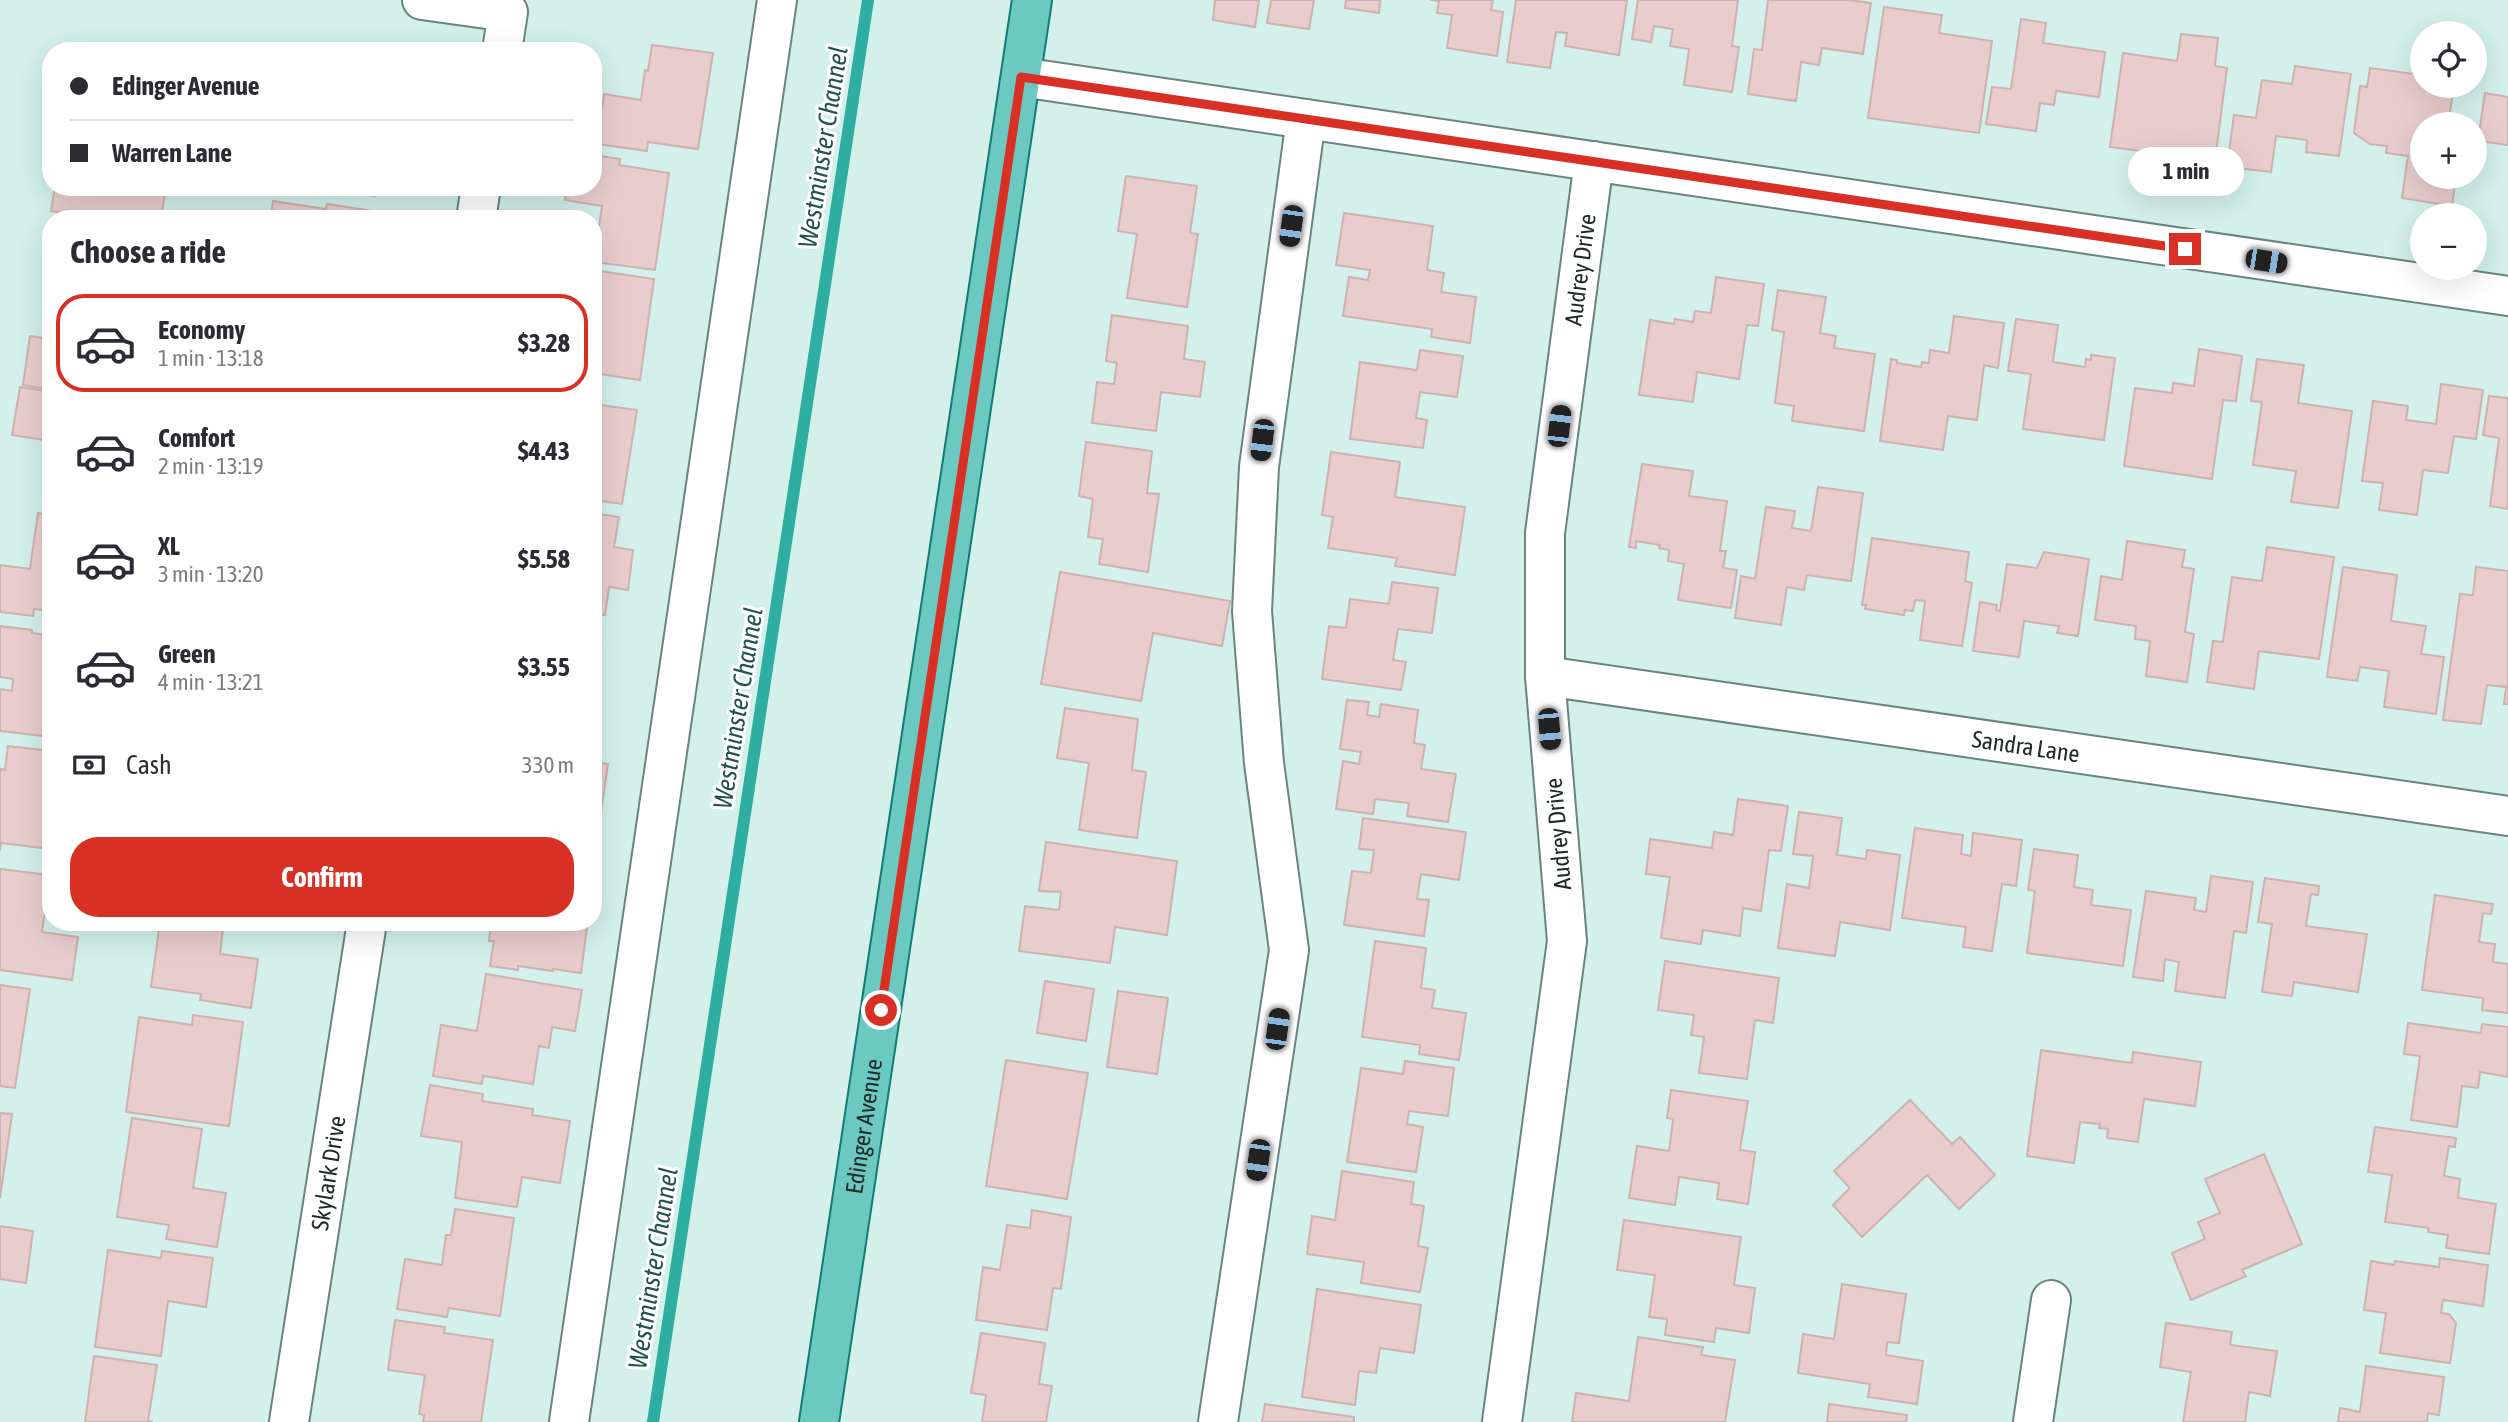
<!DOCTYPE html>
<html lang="en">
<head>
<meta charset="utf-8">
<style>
	:root { --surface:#fff; --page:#f2f2f3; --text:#2b2b33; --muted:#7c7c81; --line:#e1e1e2; --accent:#d93025 }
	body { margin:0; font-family:"Asap Condensed",sans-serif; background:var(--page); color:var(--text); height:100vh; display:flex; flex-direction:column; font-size:26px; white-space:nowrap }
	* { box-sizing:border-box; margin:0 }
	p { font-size:23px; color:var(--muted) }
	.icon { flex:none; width:38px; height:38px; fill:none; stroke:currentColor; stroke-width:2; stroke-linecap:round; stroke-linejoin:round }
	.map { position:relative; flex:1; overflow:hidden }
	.sheet { position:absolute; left:42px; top:210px; width:560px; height:721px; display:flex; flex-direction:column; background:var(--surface); border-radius:28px; box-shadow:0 7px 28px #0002 }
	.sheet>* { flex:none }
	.top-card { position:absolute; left:42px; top:42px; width:560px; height:154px; border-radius:28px; box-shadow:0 7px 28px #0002; display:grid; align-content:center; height:154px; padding:0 28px; background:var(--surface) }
	.buttons { position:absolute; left:2410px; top:21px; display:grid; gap:14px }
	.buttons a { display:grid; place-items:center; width:77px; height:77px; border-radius:50%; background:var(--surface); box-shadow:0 7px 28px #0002; font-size:35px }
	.end { position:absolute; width:32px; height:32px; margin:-16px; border:9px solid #d93025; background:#fff; box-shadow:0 0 0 4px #fff }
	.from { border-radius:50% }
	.bubble { position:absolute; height:49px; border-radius:24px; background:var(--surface); box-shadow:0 7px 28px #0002; font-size:23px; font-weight:700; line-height:49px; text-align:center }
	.car { position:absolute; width:21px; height:42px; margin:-21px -10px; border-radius:9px; box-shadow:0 0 5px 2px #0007; background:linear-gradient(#222 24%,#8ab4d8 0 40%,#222 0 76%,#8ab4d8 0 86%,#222 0) }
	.top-card b { display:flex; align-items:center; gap:24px; height:66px; font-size:26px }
	.top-card b+b { border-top:2px solid var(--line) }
	.top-card i { width:18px; height:18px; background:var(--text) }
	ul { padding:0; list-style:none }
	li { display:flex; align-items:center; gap:21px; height:98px; margin:0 14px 10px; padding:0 14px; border:4px solid transparent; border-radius:28px }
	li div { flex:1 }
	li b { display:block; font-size:26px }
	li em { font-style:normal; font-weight:700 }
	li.current { border-color:var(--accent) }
	li>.icon { width:63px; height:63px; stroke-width:1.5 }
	h2 { padding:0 28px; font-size:32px; line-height:84px }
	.pay { display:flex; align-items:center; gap:18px; height:77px; padding:0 28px; font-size:26px }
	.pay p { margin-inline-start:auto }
	.primary-button { display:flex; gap:14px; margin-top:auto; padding:14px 28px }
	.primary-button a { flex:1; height:80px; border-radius:28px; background:var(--accent); color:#fff; font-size:28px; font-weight:700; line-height:80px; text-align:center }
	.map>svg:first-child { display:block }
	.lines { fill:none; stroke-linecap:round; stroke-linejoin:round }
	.stream { stroke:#2daea1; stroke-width:12 }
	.building { fill:#e8cdcc; stroke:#ccb2b0; stroke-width:2 }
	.minor-casing { stroke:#6a8480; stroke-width:42 }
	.major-casing { stroke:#127b72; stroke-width:42 }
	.minor { stroke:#fff; stroke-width:38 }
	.major { stroke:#6cc9c1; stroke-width:38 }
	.route { stroke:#d93025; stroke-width:9 }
	.labels { text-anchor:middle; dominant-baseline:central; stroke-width:6; stroke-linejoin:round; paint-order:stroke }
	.street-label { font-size:24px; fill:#212c2a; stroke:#fff }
	.water-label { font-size:26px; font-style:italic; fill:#21544f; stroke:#fff }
</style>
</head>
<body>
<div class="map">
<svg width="2508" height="1422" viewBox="0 0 2508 1422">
	<rect width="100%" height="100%" fill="#d3f0eb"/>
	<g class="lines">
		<path class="stream" d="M653,1422L868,0"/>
	</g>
	<path class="building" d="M1215,0H1259L1255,27L1213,20Z
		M1271,0H1314L1309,29L1267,23Z
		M1346,0H1380L1379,13L1345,8Z
		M1430,0H1493L1491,10L1503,12L1497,56L1447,48L1452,15L1437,13L1439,1Z
		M1516,0H1627L1619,55L1565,46L1567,33L1556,32L1550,68L1507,62Z
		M1638,0H1738L1732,46L1739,47L1732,92L1684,85L1689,49L1670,46L1673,29L1654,26L1651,42L1632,39Z
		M1768,0H1848L1871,3L1863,54L1822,48L1819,65L1801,62L1796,101L1748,94L1754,49L1762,50Z
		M1884,7L1942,15L1939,33L1992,41L1979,133L1868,118Z
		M2021,19L2046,23L2043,43L2105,52L2099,97L2056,91L2054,105L2040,103L2036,131L1986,124L1992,87L2011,89Z
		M2181,34L2218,38L2215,66L2227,68L2215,161L2110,147L2123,53L2177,61Z
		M652,45L713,53L698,149L648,142L647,151L597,144L604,94L641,100L645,70L648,71Z
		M2295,66L2351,74L2339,156L2306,152L2307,140L2276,136L2271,172L2227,167L2234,115L2256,118L2262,80L2292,84Z
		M2370,68L2422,75V86H2454L2448,124H2422V177H2456L2452,206L2402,198L2408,156L2386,153L2387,146L2370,144L2354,133L2360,86L2367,87Z
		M2485,93L2508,97V145L2478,141Z
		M593,155L620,159L619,165L669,173L655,270L594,262L602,206L565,200L566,187H593Z
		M1126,176L1197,186L1190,233L1198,234L1187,307L1127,298L1137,234L1118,231Z
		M55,187H166L161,219H90V217L51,211Z
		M332,187H376L375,196L331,190Z
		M273,201L326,209L327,204L373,211L372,219H270Z
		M1344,213L1433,226L1427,270L1444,273L1441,292L1476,297L1470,343L1431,337L1432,329L1343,316L1349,277L1368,280L1370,270L1336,265Z
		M593,270L654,279L640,380L593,373Z
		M1716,277L1764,284L1758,326L1747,325L1739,379L1697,372L1693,402L1639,395L1650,320L1674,324L1675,319L1693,322L1695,311L1711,313Z
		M1778,290L1826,297L1820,333L1836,336L1834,348L1875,354L1864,431L1792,421L1794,406L1775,403L1784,332L1772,330Z
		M1112,315L1188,326L1184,359L1205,362L1200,397L1161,392L1156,431L1092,423L1097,382L1114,384L1117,363L1106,361Z
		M1954,316L2004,323L1998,368L1984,365L1977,420L1948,416L1943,450L1880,441L1891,359L1897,360V363L1921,367L1922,362L1929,363L1930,350L1949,353Z
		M2016,319L2058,325L2053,362L2085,367L2086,359L2091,360V355L2115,358L2104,440L2023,429L2031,374L2008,371Z
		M30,336L51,339V390L23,385Z
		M2199,349L2242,356L2236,401L2223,400L2212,479L2124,466L2135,388L2172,393L2173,383L2194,386Z
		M1420,350L1463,356L1457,397L1420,392L1416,418L1427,420L1423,448L1350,439L1360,362L1417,370Z
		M2257,359L2304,365L2298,403L2352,411L2338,508L2291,502L2296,471L2253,465L2262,402L2251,401Z
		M2441,384L2483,390L2476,439L2454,436L2448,473L2423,470L2417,515L2379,510L2383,483L2362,481L2373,401L2408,406L2406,420L2436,424Z
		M20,387L51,392V499L43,498L50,441L12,435Z
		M2489,396L2508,398V509L2490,506L2499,438L2483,435Z
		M593,404L637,410L622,504L593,500Z
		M1086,442L1152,451L1147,493L1159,494L1148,572L1099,564L1103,539L1088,537L1093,499L1079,496Z
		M1331,452L1400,462L1395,497L1465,507L1455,575L1395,566L1397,558L1328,548L1333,517L1322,515Z
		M1642,464L1693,471L1689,496L1727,501L1720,551H1726L1723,568L1737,570L1731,608L1678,600L1684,564L1668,561L1669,550L1659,548L1660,545L1636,541V548L1629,547Z
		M1818,487L1863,493L1851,581L1807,575L1804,590L1787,587L1781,625L1735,618L1741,576L1755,579L1766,507L1795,511L1792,528L1811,531Z
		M38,513L51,515V611L34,609L33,616L0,612V565L30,569Z
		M593,513L619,517L614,547L633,550L628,590L609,587L605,615L593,614Z
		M1872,538L1969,552L1965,581L1972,583L1962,646L1920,640L1925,601L1915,600L1913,611L1905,610L1904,615L1865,609L1866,605H1862Z
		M2127,541L2185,550L2182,567L2194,569L2185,632L2194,634L2187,682L2146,676L2150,641L2135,639L2136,626L2095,620L2101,576L2122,580Z
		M2267,547L2334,557L2319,659L2259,651L2254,689L2207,682L2213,641L2223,642L2232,577L2262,581Z
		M2044,552L2089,559L2078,636L2057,633L2059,626L2024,621L2019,657L1973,651L1980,602L1997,605L1996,610L2000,611L2007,564L2037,568Z
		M2343,567L2397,575L2391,621L2426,626L2421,654L2444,657L2436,714L2384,707L2389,671L2360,667L2357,681L2327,677Z
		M2476,567L2508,571V704H2504L2506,687L2487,685L2481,724L2443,720L2460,594L2473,595Z
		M1060,572L1230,601L1222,646L1153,633L1141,701L1041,684Z
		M1392,582L1438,588L1432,633L1398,629L1393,660L1406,662L1401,690L1322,679L1329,626L1346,628L1350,599L1389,604Z
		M0,626L32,630V633L51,636V737L0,731V689L12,691L13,679L0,677Z
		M593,641L601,643L593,692Z
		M1347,700L1369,702L1367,715L1379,717L1381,704L1418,710L1414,743L1425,745L1421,769L1456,774L1448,822L1407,816L1409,803L1375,799L1373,814L1336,809L1343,761L1359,764L1361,752L1340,749Z
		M1065,708L1138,719L1132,770L1146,772L1137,838L1079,830L1089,763L1057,758Z
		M8,746L51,751V849L1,843L0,851V774L1,769L5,770Z
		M593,762L608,764L601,812L593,811Z
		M1738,799L1788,806L1781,851L1769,850L1761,911L1743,908L1740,936L1703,930L1701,944L1661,938L1670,877L1646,874L1650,839L1712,848L1714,832L1733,835Z
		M1799,812L1842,818L1837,855L1866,859L1867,850L1900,855L1890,930L1840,922L1835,956L1778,948L1787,884L1809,888L1813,856L1793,854Z
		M1363,818L1466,832L1459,880L1421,874L1417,899L1429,900L1424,936L1344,925L1352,871L1371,873L1374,850L1359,849Z
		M1915,828L1963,835L1961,854L1971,856L1973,833L2022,840L2016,886L2002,884L1992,951L1963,947L1966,927L1902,918Z
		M1046,842L1177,861L1167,935L1115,927L1110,963L1019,951L1025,906L1059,910L1061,892L1039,891Z
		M2034,849L2078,855L2074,887L2093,890L2091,905L2131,910L2123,966L2027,953L2035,891L2028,890Z
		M0,869L50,875L42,932L78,937L72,980L0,970Z
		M2211,876L2253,882L2246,933L2234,931L2225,998L2175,991L2179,962L2165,959L2163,981L2133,977L2146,891L2196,898L2194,910L2206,912Z
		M2265,878L2319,886L2318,895L2311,894L2306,926L2367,934L2358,992L2294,982L2292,996L2262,992L2272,924L2258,922Z
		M2435,895L2493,904L2491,914L2483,913L2479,942L2495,944L2493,962L2508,964V1013L2482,1010L2483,998L2422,990Z
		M160,922H224L220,954L258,959L251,1008L200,1000L201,994L151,987Z
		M491,922H560L587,927L581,973L553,969V971L518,966V970L490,966L494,941H489Z
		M1375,941L1426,948L1421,988L1435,990L1432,1008L1466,1013L1459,1060L1419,1054L1420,1045L1362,1037Z
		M1665,961L1779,978L1773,1023L1755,1020L1747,1079L1699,1073L1704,1037L1691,1035L1694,1015L1658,1010Z
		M486,974L582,990L575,1031L552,1027L549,1048L539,1046L533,1084L483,1076L482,1084L433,1076L441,1025L477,1031Z
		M1045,981L1094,989L1086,1041L1037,1033Z
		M0,985L30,989L15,1088L0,1086Z
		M1118,991L1168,998L1157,1074L1107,1067Z
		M193,1015L243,1022L229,1126L126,1112L139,1017L192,1025Z
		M2408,1023L2481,1033L2482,1024L2508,1027V1077L2480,1072L2478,1088L2462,1086L2457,1127L2411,1120L2420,1056L2404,1054Z
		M2041,1050L2132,1063L2133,1052L2201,1062L2195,1106L2144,1099L2138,1142L2107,1138L2108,1129L2099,1128L2100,1124L2080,1122L2074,1163L2027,1156Z
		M1006,1060L1088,1073L1067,1199L986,1186Z
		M1405,1061L1454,1068L1448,1116L1409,1111L1407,1124L1423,1127L1416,1172L1347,1162L1361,1068L1403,1074Z
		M430,1085L483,1094L482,1101L533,1109L532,1115L570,1121L560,1183L522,1177L517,1207L455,1198L462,1142L421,1136Z
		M1671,1090L1748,1101L1740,1150L1755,1152L1748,1204L1717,1199L1719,1183L1679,1177L1675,1205L1629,1198L1637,1146L1669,1151L1673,1119L1667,1118Z
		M1910,1100L1952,1144L1960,1137L1995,1175L1959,1209L1927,1175L1862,1237L1833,1205L1850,1188L1834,1171Z
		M0,1113L12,1114L0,1198Z
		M132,1118L202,1129L193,1188L226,1193L217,1247L166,1239L169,1225L117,1217Z
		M2375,1127L2456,1138L2455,1147L2449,1146L2444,1176L2460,1179L2458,1198L2496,1204L2489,1254L2446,1248L2448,1235L2428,1232L2429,1228L2385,1222L2392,1175L2368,1172Z
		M2264,1154L2302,1244L2242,1270L2246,1276L2191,1300L2172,1253L2205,1239L2198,1222L2220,1213L2205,1179Z
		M1342,1171L1414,1182L1411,1204L1424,1206L1418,1246L1428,1248L1420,1292L1361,1283L1364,1262L1307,1254L1312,1216L1335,1220Z
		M455,1209L514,1218L500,1316L449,1308L447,1317L397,1309L405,1259L442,1265L446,1235H451Z
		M1032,1210L1071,1217L1061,1289L1053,1288L1047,1330L976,1320L983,1267L1000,1270L1007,1225L1030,1228Z
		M1624,1220L1741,1237L1734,1285L1755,1288L1749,1333L1716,1328L1714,1342L1665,1335L1667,1319L1649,1317L1655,1275L1617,1270Z
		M0,1226L33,1231L26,1283L0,1279Z
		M108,1250L161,1258L162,1251L213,1258L206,1307L168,1301L161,1356L95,1347Z
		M2440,1258L2488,1265L2483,1306L2443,1300L2441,1313L2449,1314L2456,1323L2450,1363L2380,1353L2386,1313L2364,1310L2371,1261L2394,1265L2395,1261L2439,1267Z
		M1842,1284L1906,1294L1899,1343L1887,1342L1886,1355L1923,1361L1917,1404L1868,1397L1870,1384L1798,1373L1803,1334L1834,1339Z
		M1317,1289L1421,1305L1414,1353L1380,1348L1376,1373L1359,1371L1355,1405L1302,1397Z
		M395,1320L445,1327L444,1333L493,1340L481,1422H423L424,1415L419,1414L425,1375L388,1370Z
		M2166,1323L2232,1332L2230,1345L2277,1351L2270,1396L2249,1392L2245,1422H2183L2191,1372L2160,1367Z
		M981,1333L1045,1343L1039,1384L1052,1386L1046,1422H982L986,1395L971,1393Z
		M1638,1337L1703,1347L1701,1355L1735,1360L1725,1422H1572L1576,1393L1629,1401Z
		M94,1356L157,1365L148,1421L153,1422H85Z
		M2366,1366L2444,1377L2439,1415L2428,1413L2427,1422H2338L2340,1408L2360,1412Z
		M1265,1404L1354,1417V1422H1262Z
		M1829,1404L1907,1415L1906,1422H1827Z"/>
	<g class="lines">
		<g class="minor-casing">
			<g id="minor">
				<path d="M422,0L508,12L502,51"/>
				<path d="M1021,77L2508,296"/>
				<path d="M476,219L481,187"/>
				<path id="s1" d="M1545,676L2508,816"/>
				<path id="s2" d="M289,1422L367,922"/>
				<path d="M569,1422L777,0"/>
				<path d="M1218,1422L1289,950L1264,763L1252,611L1259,467L1306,119"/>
				<path id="s3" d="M1502,1422L1567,941L1545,676V533L1594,161"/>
				<path d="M2033,1422L2051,1300"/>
			</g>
		</g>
		<g class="major-casing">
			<g id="major">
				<path id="s4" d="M819,1422L1032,0"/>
			</g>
		</g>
		<use href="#minor" class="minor"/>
		<use href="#major" class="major"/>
	</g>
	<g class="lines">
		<path class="route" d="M881,1010L1021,77L2185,249"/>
	</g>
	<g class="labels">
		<g class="street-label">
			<text stroke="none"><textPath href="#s3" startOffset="1160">Audrey Drive</textPath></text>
			<text stroke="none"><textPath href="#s1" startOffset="486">Sandra Lane</textPath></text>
			<text transform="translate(1558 834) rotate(-95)">Audrey Drive</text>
			<text stroke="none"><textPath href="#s4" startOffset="299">Edinger Avenue</textPath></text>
			<text stroke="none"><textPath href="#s2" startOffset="252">Skylark Drive</textPath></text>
		</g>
		<g class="water-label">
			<text transform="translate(823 147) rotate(-81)">Westminster Channel</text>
			<text transform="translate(738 708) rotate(-81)">Westminster Channel</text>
			<text transform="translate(653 1268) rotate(-81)">Westminster Channel</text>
		</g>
	</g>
</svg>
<div class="buttons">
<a><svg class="icon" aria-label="locate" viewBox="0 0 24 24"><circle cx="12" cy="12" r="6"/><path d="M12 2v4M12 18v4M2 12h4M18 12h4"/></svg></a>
<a>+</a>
<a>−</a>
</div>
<i class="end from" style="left:881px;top:1010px"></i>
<i class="end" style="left:2185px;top:249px"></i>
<div class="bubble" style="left:2128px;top:147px;width:116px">1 min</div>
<i class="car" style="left:1291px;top:226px;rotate:188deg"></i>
<i class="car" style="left:2266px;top:261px;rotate:99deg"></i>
<i class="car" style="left:1559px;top:426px;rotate:7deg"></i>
<i class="car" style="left:1262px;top:440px;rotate:187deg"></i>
<i class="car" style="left:1549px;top:729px;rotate:175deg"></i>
<i class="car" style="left:1277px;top:1029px;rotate:8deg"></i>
<i class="car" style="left:1258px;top:1160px;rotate:188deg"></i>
<div class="top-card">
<b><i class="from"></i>Edinger Avenue</b>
<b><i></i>Warren Lane</b>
</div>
<section class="sheet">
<h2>Choose a ride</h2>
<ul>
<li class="current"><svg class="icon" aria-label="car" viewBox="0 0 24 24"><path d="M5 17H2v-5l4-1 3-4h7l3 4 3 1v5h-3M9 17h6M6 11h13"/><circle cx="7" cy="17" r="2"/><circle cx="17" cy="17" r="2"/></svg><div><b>Economy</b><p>1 min · 13:18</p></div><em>$3.28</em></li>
<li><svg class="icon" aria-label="car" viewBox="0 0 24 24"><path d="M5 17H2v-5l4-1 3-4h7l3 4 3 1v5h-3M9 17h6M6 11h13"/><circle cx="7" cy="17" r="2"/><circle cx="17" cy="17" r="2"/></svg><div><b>Comfort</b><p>2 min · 13:19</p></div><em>$4.43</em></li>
<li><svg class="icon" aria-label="car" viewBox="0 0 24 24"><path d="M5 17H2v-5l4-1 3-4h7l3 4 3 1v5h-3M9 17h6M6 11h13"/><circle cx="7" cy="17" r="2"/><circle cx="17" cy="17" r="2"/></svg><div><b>XL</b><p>3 min · 13:20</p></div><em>$5.58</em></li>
<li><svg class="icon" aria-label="car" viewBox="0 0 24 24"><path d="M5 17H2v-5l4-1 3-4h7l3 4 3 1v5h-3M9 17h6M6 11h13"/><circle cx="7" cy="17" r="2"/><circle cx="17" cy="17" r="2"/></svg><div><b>Green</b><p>4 min · 13:21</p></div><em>$3.55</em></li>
</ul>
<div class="pay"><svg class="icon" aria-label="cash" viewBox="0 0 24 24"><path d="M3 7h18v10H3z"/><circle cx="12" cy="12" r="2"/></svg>Cash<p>330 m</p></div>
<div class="primary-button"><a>Confirm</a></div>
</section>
</div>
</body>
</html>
